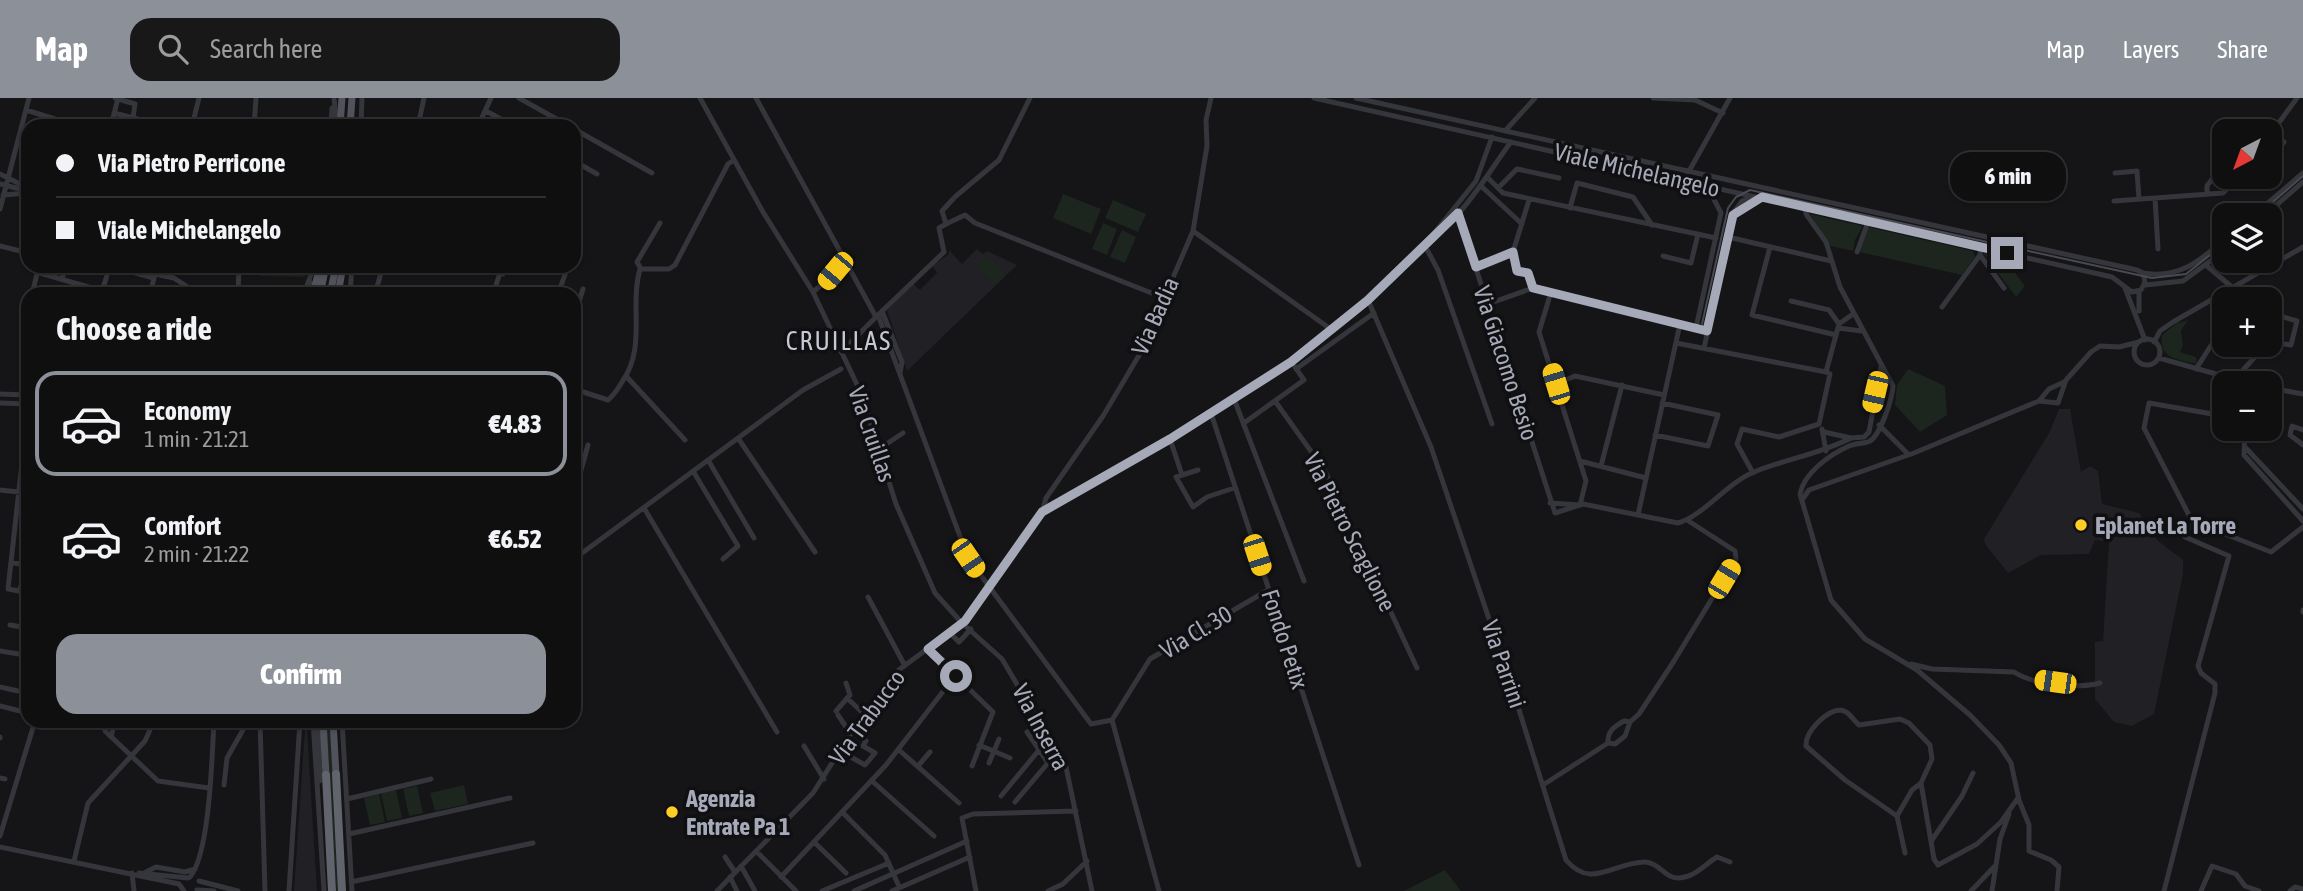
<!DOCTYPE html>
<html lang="en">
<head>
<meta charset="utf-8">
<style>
	:root { --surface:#100f10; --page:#191819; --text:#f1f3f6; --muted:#9c9c9f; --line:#302f30; --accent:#8c9099 }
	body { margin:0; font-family:"Asap Condensed",sans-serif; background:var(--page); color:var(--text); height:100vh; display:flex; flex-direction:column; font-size:26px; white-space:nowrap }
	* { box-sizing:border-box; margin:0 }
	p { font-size:23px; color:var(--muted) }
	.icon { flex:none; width:38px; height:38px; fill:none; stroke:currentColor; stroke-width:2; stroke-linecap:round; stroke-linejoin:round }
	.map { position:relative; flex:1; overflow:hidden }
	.sheet { position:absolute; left:21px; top:189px; width:560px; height:441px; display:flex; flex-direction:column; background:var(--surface); border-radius:21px; box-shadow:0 2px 5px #0004,0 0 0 2px var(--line) }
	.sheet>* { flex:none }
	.banner { position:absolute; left:21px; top:21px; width:560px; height:154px; border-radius:21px; box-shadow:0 2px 5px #0004,0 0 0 2px var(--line); display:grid; align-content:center; height:154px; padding:0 35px; background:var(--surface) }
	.needle { width:46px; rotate:221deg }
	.tools { position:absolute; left:2212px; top:21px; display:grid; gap:14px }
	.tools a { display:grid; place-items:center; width:70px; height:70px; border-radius:14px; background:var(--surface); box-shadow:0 2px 5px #0004,0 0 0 2px var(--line); font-size:35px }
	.end { position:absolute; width:32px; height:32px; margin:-16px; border:9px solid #a5a9b8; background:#111; box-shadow:0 0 0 4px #111 }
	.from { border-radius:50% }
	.bubble { position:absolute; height:49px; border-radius:21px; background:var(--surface); box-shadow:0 2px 5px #0004,0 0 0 2px var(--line); font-size:23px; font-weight:800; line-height:49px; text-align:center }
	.car { position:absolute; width:21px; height:42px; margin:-21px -10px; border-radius:9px; box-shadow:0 0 5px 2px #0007; background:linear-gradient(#f5c518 24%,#345 0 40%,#f5c518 0 76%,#345 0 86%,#f5c518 0) }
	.banner b { display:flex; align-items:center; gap:24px; height:66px; font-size:26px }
	.banner b+b { border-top:2px solid var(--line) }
	.banner i { width:18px; height:18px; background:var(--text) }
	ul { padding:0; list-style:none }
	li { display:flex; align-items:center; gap:21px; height:105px; margin:0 14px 10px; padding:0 21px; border:4px solid transparent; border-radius:21px }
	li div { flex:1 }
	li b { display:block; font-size:26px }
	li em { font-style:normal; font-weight:800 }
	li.on { border-color:var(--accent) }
	li>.icon { width:63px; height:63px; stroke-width:1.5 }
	h2 { padding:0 35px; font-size:32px; line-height:84px }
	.cta { display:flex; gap:14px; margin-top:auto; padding:14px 35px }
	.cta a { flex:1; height:80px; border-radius:21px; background:var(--accent); color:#fff; font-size:28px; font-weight:800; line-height:80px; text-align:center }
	header { display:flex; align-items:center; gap:42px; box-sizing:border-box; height:98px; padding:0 35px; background:var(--accent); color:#fff }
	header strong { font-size:33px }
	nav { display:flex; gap:38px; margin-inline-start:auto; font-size:24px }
	.search { width:490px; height:63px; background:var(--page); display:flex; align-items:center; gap:18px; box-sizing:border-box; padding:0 24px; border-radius:21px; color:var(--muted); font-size:26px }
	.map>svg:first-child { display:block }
	.built { fill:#212024 }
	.green { fill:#1c251e }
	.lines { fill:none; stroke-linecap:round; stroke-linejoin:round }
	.minor { stroke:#35353c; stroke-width:5 }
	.major { stroke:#51525b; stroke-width:7 }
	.highway { stroke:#61636d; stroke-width:8 }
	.tram { stroke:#484951; stroke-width:2 }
	.route { stroke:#a5a9b8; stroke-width:9 }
	.poi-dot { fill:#ffce24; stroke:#100f11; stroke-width:2.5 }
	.labels { text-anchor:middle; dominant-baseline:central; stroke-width:7; stroke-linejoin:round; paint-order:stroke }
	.street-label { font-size:24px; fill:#a5a9b8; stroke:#100f11 }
	.poi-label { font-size:24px; font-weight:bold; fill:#a5a9b8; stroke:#100f11; text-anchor:start }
	.neighbourhood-label { font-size:26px; letter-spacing:2px; fill:#c6c8d4; stroke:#100f11 }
</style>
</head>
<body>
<header>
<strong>Map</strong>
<div class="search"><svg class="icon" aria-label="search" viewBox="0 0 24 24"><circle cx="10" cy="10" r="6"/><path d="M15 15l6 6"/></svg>Search here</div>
<nav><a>Map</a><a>Layers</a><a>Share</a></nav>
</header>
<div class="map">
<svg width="2303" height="793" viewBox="0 0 2303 793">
	<rect width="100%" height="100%" fill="#151416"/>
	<path class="built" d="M977,151L983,156L987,153L1017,167L907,273L887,212L913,186L920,192L937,175L932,168L949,156V152L962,166Z
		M2059,311H2070L2081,374L2090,368L2098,373L2102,406L2139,415L2157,442L2183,462V476L2154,616L2132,628L2114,624L2095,601V544L2103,543L2109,444L2095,442L2089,456L2041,457L2008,475L1985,446L1984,441L2049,335Z
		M305,632H307L317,793H294Z"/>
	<path class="green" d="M1063,96L1101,111L1091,136L1053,120Z
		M1113,102L1146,116L1138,134L1105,120Z
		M1810,116L1863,128L1855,142L1853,153L1830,148Z
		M1103,125L1117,131L1107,157L1092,151Z
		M1868,129L1973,153L1975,159L1962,177L1859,154Z
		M1122,132L1136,139L1125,165L1110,159Z
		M1983,155L2003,159L2025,188L2016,199Z
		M987,158L1006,177L995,187L977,167Z
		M283,168H309L305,179L260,178V174L283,175Z
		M2188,222L2181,233L2183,248L2180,254L2196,259L2197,266C2179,262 2158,261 2162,237L2177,225Z
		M1908,271L1945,288L1947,317L1920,334L1895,307L1897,287Z
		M326,623H330L340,793H336Z
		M464,687L468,706L435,713L430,695Z
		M417,688L423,715L409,718L403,691Z
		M396,692L402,720L387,723L381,695Z
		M379,696L385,724L370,727L364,700Z
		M1445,772L1461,793H1404Z"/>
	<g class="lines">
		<path class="minor" d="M115,0L135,6L133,20
			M334,0L337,28
			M519,0L569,28
			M700,0L763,114L813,194L861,295L896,406L935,495L962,525L1002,561L1066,669L1092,793
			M756,0L876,219L878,217
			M1314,0L2112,179L2132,194L2141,192L2145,184L2143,175L2137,172L1356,0
			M1653,0L1695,2L1723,15
			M26,12L55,21L61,28
			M486,13L514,28
			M114,15L165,28
			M111,28L118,0
			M192,28L199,0
			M254,28L256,0
			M331,28L332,10
			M361,28L362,0
			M418,28L424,0
			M478,28L491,0
			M574,31L652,75
			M1505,33L1535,0
			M2271,34L2284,44L2272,60
			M2270,37L2297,0
			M574,63L597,76
			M1688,75L1730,0
			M2115,75L2137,73L2139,101
			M0,76L28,90
			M1487,79L1503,95L1716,140
			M0,86L28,93
			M1481,88L1522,126
			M1498,90L1517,71L1559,80
			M2207,96V88L2224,65
			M3,97L28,95
			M956,98L999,62L1030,0
			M2155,100L2158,151
			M2114,103L2223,95L2239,79
			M1805,109L1806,116L1826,144L1840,189L1893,288C1892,301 1881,336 1870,343C1864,346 1856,345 1849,348C1829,357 1804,375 1800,396L1831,502L1865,541L1917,572L1970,617L1999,647L2011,665L2019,702L2029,727V753L2051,762L2059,769L2057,793
			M1570,110L1577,85L1633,99L1652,127
			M0,111L29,0
			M1458,115L1555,415L1583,406L1678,425C1703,418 1727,385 1754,374C1786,361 1820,356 1851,340
			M1733,117L1762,99
			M2254,117L2303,75
			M2265,117L2303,84
			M660,125L637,164L641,171H669L675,167L728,66L734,62
			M946,126L965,117L975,125L1164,200
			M1193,133L1332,232
			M1435,134L1476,83L1492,39
			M1728,139L1831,163
			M0,148L28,155
			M1425,148L1438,172L1492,326
			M1770,149L1752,217L1836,237
			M1513,154L1517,173L1528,175L1533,190
			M1857,154L1868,124
			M1980,157L2004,190
			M1663,158L1691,165L1698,136
			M110,168L154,180
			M2207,168L2246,201
			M1476,169L1513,154L1529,102
			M351,171L382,172
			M40,175L102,193L110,168
			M2143,175C2178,181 2199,164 2224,142
			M155,176L174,180L189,190
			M62,181L66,168
			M2145,187L2183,183L2224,153
			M2125,190L2145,242
			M2139,193V213
			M813,194L847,165
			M32,196L39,168
			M150,196L157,168
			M238,196L239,168
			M304,196L314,168
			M309,196L311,185
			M350,196L352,168
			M375,196L383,168
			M493,196L500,175L503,176L506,168
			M558,196L568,168
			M2214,199L2224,215
			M1368,202L1431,349L1510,583L1566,762C1592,793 1615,763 1646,764C1659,765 1666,781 1679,780C1695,779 1704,767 1717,759L1730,764
			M1791,203L1829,212L1839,226
			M1488,206L1533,190L1707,233
			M1942,209L1980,157L1981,149
			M882,213L902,264L900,275
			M2270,215L2297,223L2291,247L2270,244
			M878,217L968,460L1091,626L1112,622
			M878,217L944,154L939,130L946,126L942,113L954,100
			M574,220L583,191
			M1696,230L1721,115L1707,88
			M1838,230L1862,233
			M2134 254a13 13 0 1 1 26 0a13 13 0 1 1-26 0Z
			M2154,244L2160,233L2173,224L2303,149
			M1676,245L1826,274
			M1704,250L1734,114L1742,103L1752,99
			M841,254L876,219
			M2159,260L2248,285
			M1296,271L1374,215
			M2196,271L2224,227
			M626,278L685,342
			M2240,283L2243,272L2266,247
			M1556,286L1575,278L1664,297
			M2270,290L2303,296
			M574,291L608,302C614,297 618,291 622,284C647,248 629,209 640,171
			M0,296L28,297
			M1234,301L1304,483
			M1275,303L1325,373L1417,570
			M2039,303L2049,291L2064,284
			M0,305L28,306
			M28,311L8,491L19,493L28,470
			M1211,315L1359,767
			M1244,325L1304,282L1295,269
			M1879,327L1907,355
			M1822,331L1826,353
			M2245,331L2244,357L2303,423
			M2303,332L2292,328L2290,337L2303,347
			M1824,334L1851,340L1864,339L1869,334L1881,269
			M1655,337L1708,348L1718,317L1662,305
			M738,340L815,454
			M1170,341L1182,377
			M2245,349L2303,411
			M879,351L903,335
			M708,362L754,440
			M1580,363L1646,380
			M1601,368L1622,287
			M1198,372L1176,379L1193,409L1207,399L1234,390
			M693,373L738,448L723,461
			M1753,375L1737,346L1742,331L1779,339L1819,326L1830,276L1826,274L1839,226L1853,216
			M0,392L28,395
			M574,397L588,347
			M1802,402L1809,392L1914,355L2039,303L2058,305L2066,282L2091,254L2100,248L2119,249L2139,244
			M1550,405L1580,407L1586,383L1539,234L1551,194
			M644,410L777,634
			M1042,414C1196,326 1335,248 1458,116C1478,94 1493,68 1511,44
			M1638,417L1680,226
			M2192,423L2144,330L2149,305L2224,318
			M574,461L803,292L841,271
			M11,464L28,468
			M868,499L904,566
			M2303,512V514
			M10,527L28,530
			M950,535L959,544L971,531
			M928,551L993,614L972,668
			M0,553L25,557L28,544
			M1911,566L1932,571L2014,574C2034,587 2077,591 2100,585
			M0,589L18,593
			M847,600L864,616
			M0,608L28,615
			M836,613L850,597L846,585
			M838,617L850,635
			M1112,622L1150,561L1268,492
			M1112,622L1159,793
			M106,623L105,633L158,683L209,690
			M260,623L265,793
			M313,623L324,793
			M318,623L320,683
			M342,623L352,793
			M1027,634L1048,665
			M111,639L115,623
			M0,640V639
			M1608,645C1607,633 1615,628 1624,623L1630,624
			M979,647L1010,660
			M804,648L824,681
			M899,652L959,705
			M840,653L865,667L875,655L863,648L866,643L853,632
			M989,665L999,641
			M918,668L930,654
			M0,680L5,681
			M872,683L934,738
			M1921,685L1912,692L1897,718L1845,682L1806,648C1805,634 1826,612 1841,612C1849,613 1853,622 1859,627L1900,621L1909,625L1930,647L1932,661L1921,685L1934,761L1938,767L1977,746L2001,724L2018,700
			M224,687L227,660L248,623
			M1543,687L1608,645L1615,646L1625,638L1630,624L1639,616L1674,563L1736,461L1735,453L1687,422
			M1001,698L1039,652
			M347,701L431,681
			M1015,704L1058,653
			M843,715L885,757L898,786
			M1897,718L1905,755
			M349,736L510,700
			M0,738L35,623
			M1932,742L1962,698L1973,675
			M814,744L846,775
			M0,749L179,786L184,793
			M756,753L796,793
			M725,759L735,774
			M74,763L88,705L145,643L154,623
			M741,768L755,793
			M146,774L156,769L185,774L195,771
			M132,775L134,793
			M139,775L188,780
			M190,779C210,755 212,657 214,623
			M730,779L737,793
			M781,779L886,667L955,578
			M199,783L238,793
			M351,784L533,745
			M197,792L214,793
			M289,793L300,623
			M717,793L813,695L853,632L896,574L965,523L1042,414L1046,400L1103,318L1141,254L1193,133L1207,48L1206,22L1211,0
			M822,793L889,765
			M854,793L967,743
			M892,793L970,759
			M976,793L962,720L973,716L1076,713
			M1048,793L1063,786L1087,763
			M1971,793L1995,768
			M1992,793L2000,741L2009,716
			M2164,793L2215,595V586L2201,575L2198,568L2229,458L2185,439L2192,423L2271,454L2303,429
			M2201,793L2212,768L2236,776L2245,788L2259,793
			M2290,793L2295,789L2303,791"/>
		<path class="major" d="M340,28L342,0
			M350,28L352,0
			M313,196L320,168
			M320,196L326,168
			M330,196L336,168
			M338,196L343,168
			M323,623L326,677
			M333,623L336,676"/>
		<path class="highway" d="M336,676L342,793
			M326,677L332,793"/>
		<path class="tram" d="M2258,117L2303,78
			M1702,226L1728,110L1736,99L1750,92L2152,180L2186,176L2224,146"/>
	</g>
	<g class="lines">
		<path class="route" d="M956,578L928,551L965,523L1042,414L1170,341L1291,264L1368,202L1458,115L1476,169L1513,154L1517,173L1528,175L1533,190L1707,233L1733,117L1762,99L2007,155"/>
	</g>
	<g class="poi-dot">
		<circle cx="2081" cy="427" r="7"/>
		<circle cx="672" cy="714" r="7"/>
	</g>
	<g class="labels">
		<g class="street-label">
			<text transform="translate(1637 72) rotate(13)">Viale Michelangelo</text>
			<text transform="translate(1155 218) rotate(-66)">Via Badia</text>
			<text transform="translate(1506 265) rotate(72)">Via Giacomo Besio</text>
			<text transform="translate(872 336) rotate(71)">Via Cruillas</text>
			<text transform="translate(1350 434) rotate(63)">Via Pietro Scaglione</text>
			<text transform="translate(1196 534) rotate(-31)">Via Cl. 30</text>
			<text transform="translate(1285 541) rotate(72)">Fondo Petix</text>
			<text transform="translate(1504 566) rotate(71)">Via Parrini</text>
			<text transform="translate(867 619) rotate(-54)">Via Trabucco</text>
			<text transform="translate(1041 629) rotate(62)">Via Inserra</text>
		</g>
		<g class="poi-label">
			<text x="2095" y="427">Eplanet La Torre</text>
			<text x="686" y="700">Agenzia<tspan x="686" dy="28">Entrate Pa 1</tspan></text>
		</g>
		<g class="neighbourhood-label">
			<text x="839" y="243">CRUILLAS</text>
		</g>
	</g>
</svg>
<div class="tools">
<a><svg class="needle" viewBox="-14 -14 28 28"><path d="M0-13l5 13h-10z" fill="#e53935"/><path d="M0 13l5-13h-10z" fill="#9c9c9f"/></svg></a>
<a><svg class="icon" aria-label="layers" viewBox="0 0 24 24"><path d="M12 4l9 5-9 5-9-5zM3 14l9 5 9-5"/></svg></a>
<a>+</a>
<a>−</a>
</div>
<i class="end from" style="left:956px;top:578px"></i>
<i class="end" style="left:2007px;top:155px"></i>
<div class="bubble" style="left:1950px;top:54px;width:116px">6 min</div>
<i class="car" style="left:835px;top:173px;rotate:220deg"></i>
<i class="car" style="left:1556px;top:286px;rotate:343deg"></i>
<i class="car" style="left:1875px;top:294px;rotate:193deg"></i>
<i class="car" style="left:1257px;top:457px;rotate:162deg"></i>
<i class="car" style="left:968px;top:460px;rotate:146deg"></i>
<i class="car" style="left:1724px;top:481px;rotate:31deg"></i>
<i class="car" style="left:2055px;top:584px;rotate:278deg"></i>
<div class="banner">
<b><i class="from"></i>Via Pietro Perricone</b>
<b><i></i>Viale Michelangelo</b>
</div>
<section class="sheet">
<h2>Choose a ride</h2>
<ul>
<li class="on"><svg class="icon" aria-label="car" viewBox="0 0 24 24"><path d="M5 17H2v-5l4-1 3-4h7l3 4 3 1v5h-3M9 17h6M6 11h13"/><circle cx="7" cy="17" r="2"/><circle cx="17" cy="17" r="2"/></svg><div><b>Economy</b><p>1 min · 21:21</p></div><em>€4.83</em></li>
<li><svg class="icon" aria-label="car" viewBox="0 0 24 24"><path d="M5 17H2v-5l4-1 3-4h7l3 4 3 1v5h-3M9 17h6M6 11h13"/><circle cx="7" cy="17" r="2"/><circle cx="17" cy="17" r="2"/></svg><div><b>Comfort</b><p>2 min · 21:22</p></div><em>€6.52</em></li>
</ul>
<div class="cta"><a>Confirm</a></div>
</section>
</div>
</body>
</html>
